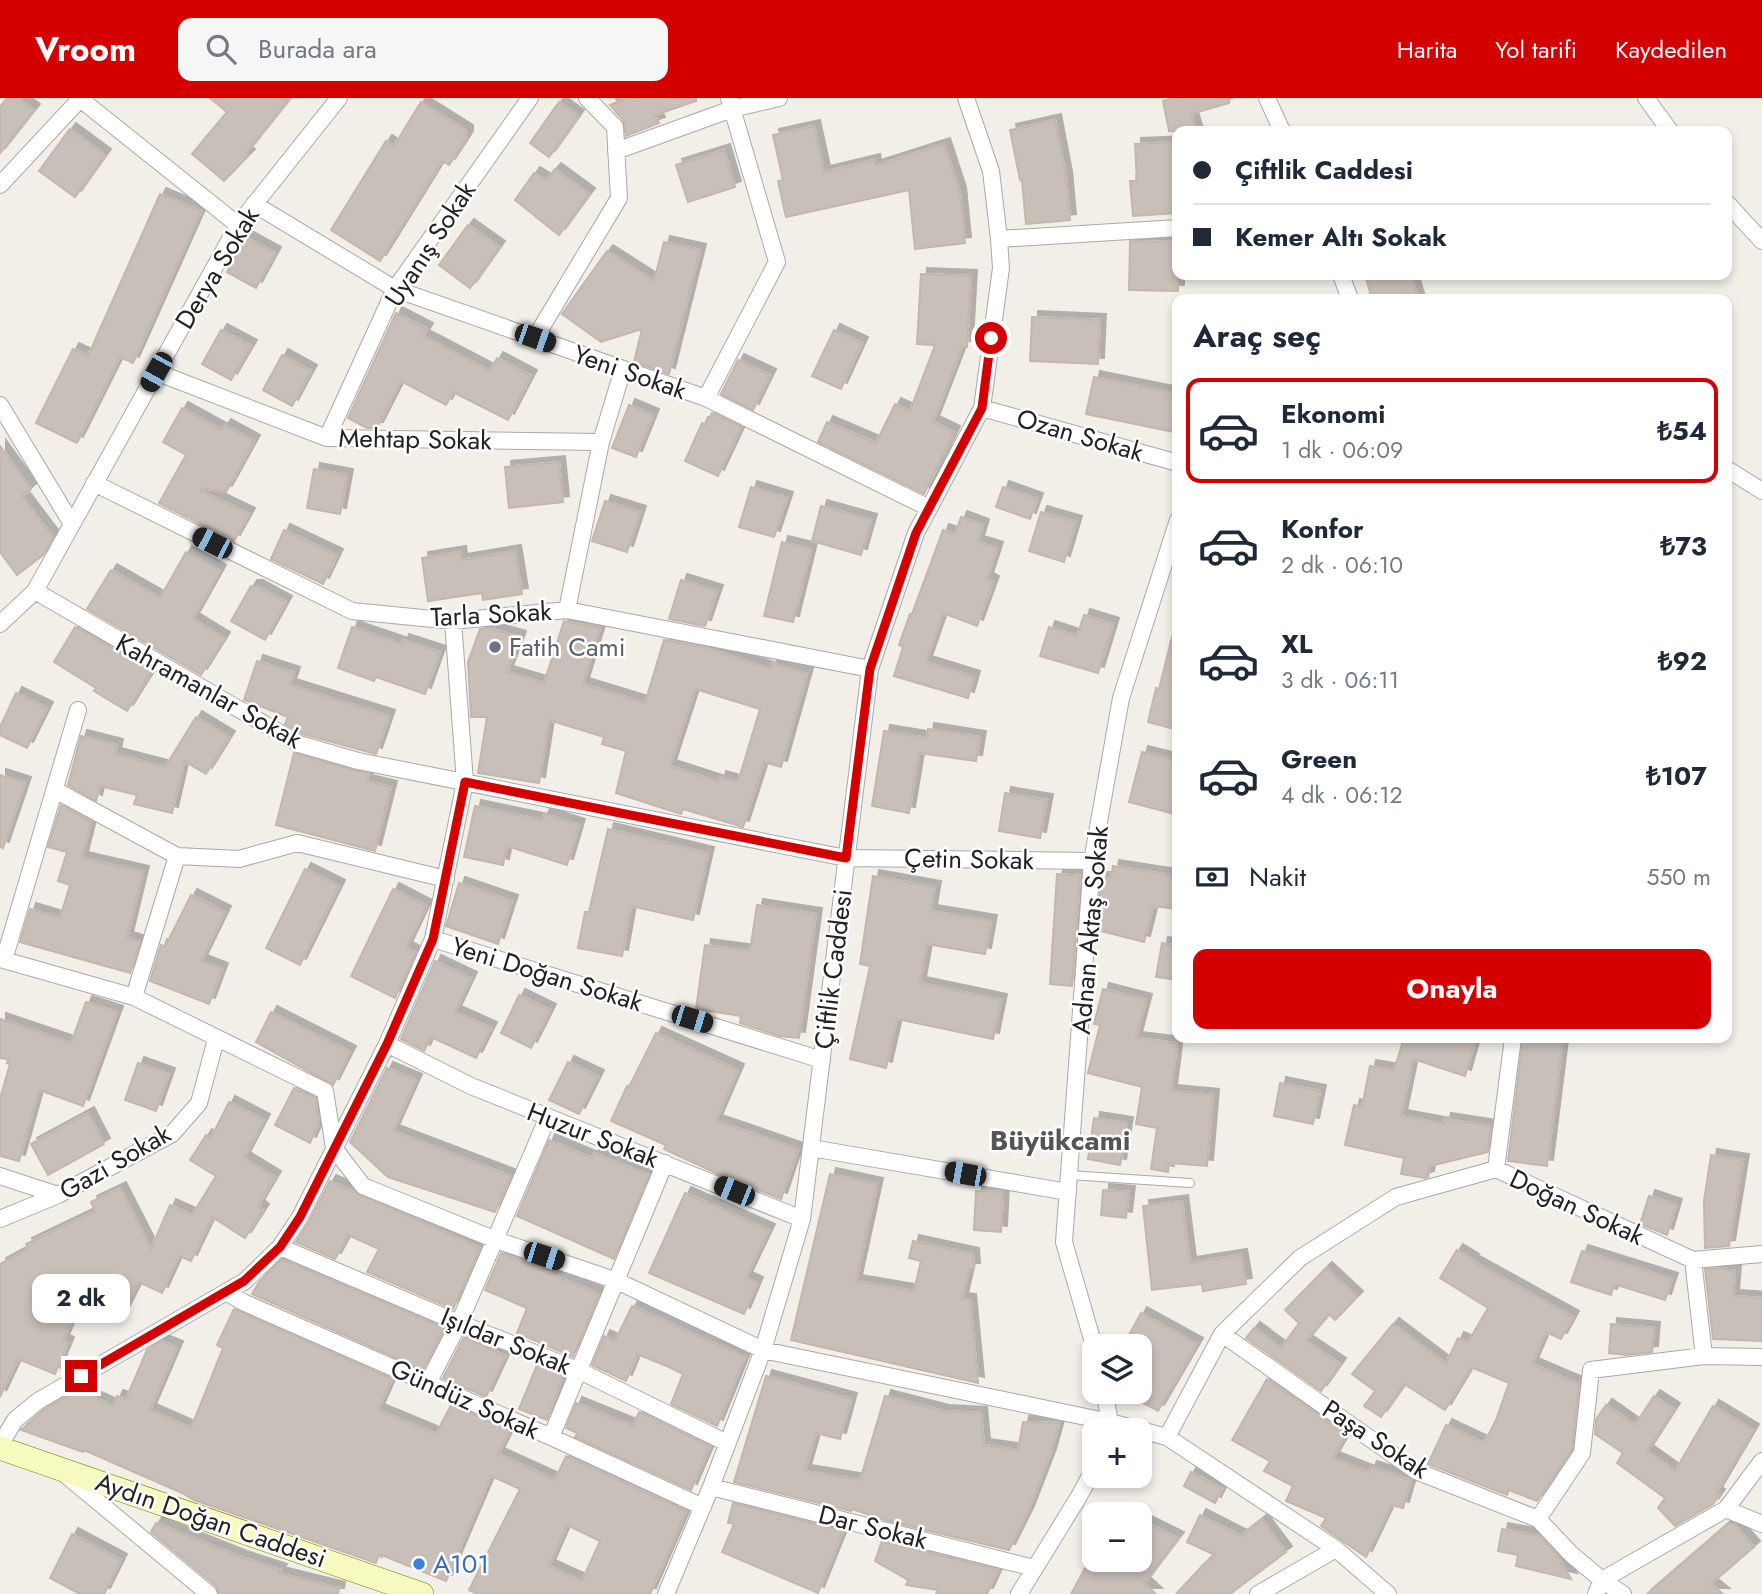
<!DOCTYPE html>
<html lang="tr">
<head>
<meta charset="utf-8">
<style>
	:root { --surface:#fff; --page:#f6f6f7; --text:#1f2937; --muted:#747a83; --line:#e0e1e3; --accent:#d40000 }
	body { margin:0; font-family:Jost,sans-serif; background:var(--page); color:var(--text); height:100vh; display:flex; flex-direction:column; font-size:26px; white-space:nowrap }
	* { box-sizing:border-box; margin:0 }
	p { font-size:23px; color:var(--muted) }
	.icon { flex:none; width:38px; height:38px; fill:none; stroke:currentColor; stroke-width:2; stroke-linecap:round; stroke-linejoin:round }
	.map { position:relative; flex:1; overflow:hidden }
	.details { position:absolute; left:1172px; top:196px; width:560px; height:749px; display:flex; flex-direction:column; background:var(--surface); border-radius:14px; box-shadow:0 4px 10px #0003 }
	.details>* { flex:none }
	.banner { position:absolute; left:1172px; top:28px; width:560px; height:154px; border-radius:14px; box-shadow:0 4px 10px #0003; display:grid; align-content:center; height:154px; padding:0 21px; background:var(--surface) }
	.buttons { position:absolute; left:1082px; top:1236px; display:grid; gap:14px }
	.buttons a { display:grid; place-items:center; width:70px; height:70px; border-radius:14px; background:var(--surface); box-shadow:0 4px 10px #0003; font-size:35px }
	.end { position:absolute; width:32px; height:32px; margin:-16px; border:9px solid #d40000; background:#fff; box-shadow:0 0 0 4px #fff }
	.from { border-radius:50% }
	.bubble { position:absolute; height:49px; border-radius:14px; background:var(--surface); box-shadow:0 4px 10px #0003; font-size:23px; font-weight:700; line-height:49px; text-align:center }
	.car { position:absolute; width:21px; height:42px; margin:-21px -10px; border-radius:9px; box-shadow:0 0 5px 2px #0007; background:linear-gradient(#222 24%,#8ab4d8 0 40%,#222 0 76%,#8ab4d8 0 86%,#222 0) }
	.banner b { display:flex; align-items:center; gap:24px; height:66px; font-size:26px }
	.banner b+b { border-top:2px solid var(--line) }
	.banner i { width:18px; height:18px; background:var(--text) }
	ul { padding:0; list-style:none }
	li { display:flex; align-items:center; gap:21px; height:105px; margin:0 14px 10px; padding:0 7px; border:4px solid transparent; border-radius:14px }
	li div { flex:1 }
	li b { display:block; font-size:26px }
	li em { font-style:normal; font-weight:700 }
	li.selected { border-color:var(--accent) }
	li>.icon { width:63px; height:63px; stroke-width:1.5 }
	h2 { padding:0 21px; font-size:32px; line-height:84px }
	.pay { display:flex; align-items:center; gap:18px; height:77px; padding:0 21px; font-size:26px }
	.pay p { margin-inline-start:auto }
	.primary-button { display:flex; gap:14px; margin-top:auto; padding:14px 21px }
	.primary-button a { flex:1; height:80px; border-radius:14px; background:var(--accent); color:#fff; font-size:28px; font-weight:700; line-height:80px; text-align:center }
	header { display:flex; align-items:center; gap:42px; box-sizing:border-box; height:98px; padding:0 35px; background:var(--accent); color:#fff }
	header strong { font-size:33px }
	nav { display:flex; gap:38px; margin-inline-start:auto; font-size:24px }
	.search { width:490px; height:63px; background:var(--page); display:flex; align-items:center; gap:18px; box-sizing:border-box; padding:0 24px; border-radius:14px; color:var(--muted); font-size:26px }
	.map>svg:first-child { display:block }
	.building { fill:#c7bfb8; stroke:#c4b6ab; stroke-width:2; fill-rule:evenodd; filter:url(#shadow) }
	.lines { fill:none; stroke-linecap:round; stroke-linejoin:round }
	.lane-casing { stroke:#a9a9a9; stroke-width:10 }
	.street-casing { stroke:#a9a9a9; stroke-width:18 }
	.secondary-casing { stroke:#707d05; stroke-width:24 }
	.lane { stroke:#fff; stroke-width:8 }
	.street { stroke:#fff; stroke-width:16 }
	.secondary { stroke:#f7fabf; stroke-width:23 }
	.route { stroke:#d40000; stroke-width:9 }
	.worship-dot { fill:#6b7280; stroke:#fff; stroke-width:2.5 }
	.shop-dot { fill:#3f7fe0; stroke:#fff; stroke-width:2.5 }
	.labels { text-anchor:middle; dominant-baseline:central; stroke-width:5; stroke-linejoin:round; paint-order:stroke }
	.street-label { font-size:26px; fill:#222; stroke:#fff }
	.worship-label { font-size:26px; fill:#5b616d; stroke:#fff; text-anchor:start }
	.shop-label { font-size:26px; fill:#366cbe; stroke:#fff; text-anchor:start }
	.neighbourhood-label { font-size:28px; font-weight:bold; fill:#555; stroke:#fff }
</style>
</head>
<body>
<header>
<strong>Vroom</strong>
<div class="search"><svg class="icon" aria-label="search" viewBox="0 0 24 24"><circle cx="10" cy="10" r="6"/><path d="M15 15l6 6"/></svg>Burada ara</div>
<nav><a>Harita</a><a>Yol tarifi</a><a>Kaydedilen</a></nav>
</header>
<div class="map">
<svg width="1762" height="1496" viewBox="0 0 1762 1496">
	<defs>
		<filter id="shadow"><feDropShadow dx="6" dy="-6" stdDeviation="0" flood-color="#0004"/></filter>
	</defs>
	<rect width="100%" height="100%" fill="#f2efe9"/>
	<path class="building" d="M7,0H18L34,12L0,55V9Z
		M210,0H290L246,55L249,57L224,83L192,56L227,14Z
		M627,0H696V3L655,17L659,25L626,38L623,22L610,7Z
		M1172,0H1229V5L1191,16L1196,33H1169L1163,3Z
		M421,4L467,33V39L449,67L442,63L380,163L331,132L386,43L394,48Z
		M559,4L578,18L549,59L530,45Z
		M1055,22L1066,79L1070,122L1026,126L1022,82H1020L1010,32Z
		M814,28L824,74L874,62L875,68L944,46L960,95L965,145L915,151L909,92L786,119L778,83L783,82L773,37Z
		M70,31L105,57L75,99L39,73Z
		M1178,44V74L1174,75L1177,115L1133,118L1130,83H1137L1135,46Z
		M724,52L735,89L688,104L676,67Z
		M555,71L589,96L559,137L515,102L534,75L546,82Z
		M160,96L201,113L133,265L120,259L77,345L36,325L73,251L88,258Z
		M468,127L499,149L470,190L439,167Z
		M246,139L275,155L256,190L227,174Z
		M1130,143L1178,144V193L1129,192Z
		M664,144L700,152L669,276L634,264L642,231L601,244L562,216L607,153L654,183Z
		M921,176L971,178L967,249H962L933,324L954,334L924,396L818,344L827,324L876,345L895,306L910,313L935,247L917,246Z
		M1365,177H1411L1418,201H1372Z
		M396,215L427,231L423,238L490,273L497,260L531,278L508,322L453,294L446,307L401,283L377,330H367L348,320Z
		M1032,219L1100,222L1098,266L1030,263Z
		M221,232L251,248L231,282L202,266Z
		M834,232L862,245L841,291L812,278Z
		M282,257L311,273L292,308L263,292Z
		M738,262L770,277L753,312L721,296Z
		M1094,279L1178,296V314L1174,334L1086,316Z
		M629,307L653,317L636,359L612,350Z
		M182,310L222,332L225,327L254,343L226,394L202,390L201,393L249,416L234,443L159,405L186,357L163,344Z
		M712,315L741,329L718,378L685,363L702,325L706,327Z
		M0,348L31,391L22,398L53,439L43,457L17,477L0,454Z
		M559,364L563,404L509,410L505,369Z
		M314,371L347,377L340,416L307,410Z
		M751,389L787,400L774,439L739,429Z
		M1003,389L1037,401L1030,421L996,409Z
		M605,403L640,414L627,454L592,443Z
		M821,408L871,422L861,457L812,443Z
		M1041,414L1076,424L1064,464L1029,453Z
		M961,419L983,427L978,444L997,450L987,481L993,484L977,528L943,515L926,564L974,579L968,600L894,578L903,549L899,547L910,516H912L943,432L955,436Z
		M284,432L337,457L323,486L271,461Z
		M782,444L811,451L793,524L764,518Z
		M515,453L522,496L483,502L482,495L428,503L422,460L460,454L461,462Z
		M186,454L220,473L193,521L224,540L201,577L87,511L111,472L160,500Z
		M681,482L717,493L705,528L669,521Z
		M251,488H257L286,504L265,542L231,523Z
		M1084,517L1113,526L1098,575L1040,558L1049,529L1077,538Z
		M564,523L600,530L583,586L645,605L664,542L702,549L771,571L772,565L807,576L781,669L764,664L743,729L683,711L681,716L616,695L626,653L602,646L604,639L549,622L539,685L478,675L487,619H471L468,564L480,531L489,530L520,539L507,574L544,585ZM695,591L760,611L738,684L720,679L719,684L670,668Z
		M75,529L152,573L127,613L94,593L96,590L54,564Z
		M352,529L402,546L403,542L440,554L425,596L376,579L374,583L338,570Z
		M1172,539L1178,540V632L1148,624L1156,590L1159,591Z
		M257,563L294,575L290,587L389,618L376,656L303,636L285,626L288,619L244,602Z
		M16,595L47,610L27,650L0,637V629Z
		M196,619L229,639L206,676L184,663L172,715L134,706L137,697L100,688L96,703L68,687L81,638L117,647L115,656L165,669Z
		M928,631L980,639L976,663L919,655L909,715L872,708L884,633L927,640Z
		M1142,654L1178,663V717L1129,704Z
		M294,655L369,676L366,683L391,689L375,753L276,727Z
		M0,677L25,685L3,750L0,749Z
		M1005,695L1047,702L1040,740L999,733Z
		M61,707L91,724L82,760L143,774L127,840L140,844L130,875L20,844L30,811L60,820L70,787L58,783L67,754L48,749Z
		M475,708L542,722L544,716L579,727L567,767L507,748L503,767L464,759Z
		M608,731L708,755L693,822L631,808L622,858L578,850L585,814H589Z
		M1113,768L1178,778V811L1153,808L1144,844L1097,832L1101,780H1111Z
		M305,771L339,788L300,867L266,850Z
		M1057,776L1080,778L1072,888L1050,886Z
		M873,778L935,789L931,813L991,823L985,856L927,846L920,885L1001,902L993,941L897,921L886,970L850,961L870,868L860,866Z
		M459,785L512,803L498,846L446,828Z
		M393,791L426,808L406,850L416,855L395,900L351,878Z
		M191,797L225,814L201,863L222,871L209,906L150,883L161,847L165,849Z
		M757,807L816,816L799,940L779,938L740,925L741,918L696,911L705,847L750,853Z
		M1162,845L1178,848V882L1156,879Z
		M435,863L471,880L455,914L491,930L476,960L431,939L424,953L401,941Z
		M1103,891L1146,902L1136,940L1177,945L1171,993L1213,997L1207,1068L1169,1065L1168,1074L1151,1071L1157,1030L1136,1026L1142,989L1088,975L1100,927L1094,926Z
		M519,897L550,912L531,950L501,935Z
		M86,904L117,914L83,1008L39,992L19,1063L0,1058V1001L10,966L7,965L8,961L0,960V921L71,945Z
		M271,914L350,954L333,987L256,944Z
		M656,935L738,972L716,1023L798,1051L781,1101L718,1076L664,1051L666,1047L611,1023L627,988L629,989Z
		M1404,940H1476L1465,978L1413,961L1401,1018L1444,1026L1445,1021L1491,1028L1488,1054L1430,1068L1428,1079L1425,1080L1401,1076L1404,1060L1345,1047L1354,1007L1362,1009L1370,968L1394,972Z
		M1523,940H1563L1547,1068L1508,1063Z
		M568,964L598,978L579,1016L549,1002Z
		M138,965L169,976L156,1013L125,1002Z
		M387,970L416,982L393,1033L511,1078L495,1114L388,1079L350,1044Z
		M1280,985L1320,993L1313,1026L1274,1018Z
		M294,990L315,1000L319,1025L310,1045L275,1027Z
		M229,1004L264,1022L244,1060L275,1079L258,1108L263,1112L245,1140L212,1119L191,1163L179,1158L162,1195L139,1184L120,1221L80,1201L63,1243L68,1245L55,1276L18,1261L0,1299V1166L28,1151L26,1146L95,1113L91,1104L120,1090L151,1151L170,1107L192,1117L216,1078L190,1062L206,1037L211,1040Z
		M88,1015L104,1046L48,1077L31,1046Z
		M1094,1020L1127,1025L1120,1067L1088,1061Z
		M549,1042L592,1060L594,1055L649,1077L614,1161L517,1118Z
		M1711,1057L1743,1062L1729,1148L1705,1150L1704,1103Z
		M830,1076L877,1086L856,1183L914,1193L921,1163L909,1160L913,1143L973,1156L974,1171H969L962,1201L970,1202L978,1285L791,1242Z
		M330,1083L480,1150L453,1211L367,1174L379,1151L348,1137L335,1161L296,1144L309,1124Z
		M1103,1092L1129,1094L1126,1120L1101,1117Z
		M976,1093L1003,1094L1001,1134L974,1132Z
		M685,1095L769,1132L746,1180L757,1185L744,1216L649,1175Z
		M1649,1098L1676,1107L1667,1137L1640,1126Z
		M1182,1103L1190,1165L1241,1157L1246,1186L1203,1193L1202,1186L1152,1192L1143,1108Z
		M1457,1152L1473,1162L1472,1163L1573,1219L1561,1241L1546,1234L1532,1266L1579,1286L1572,1351L1537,1403L1509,1392L1507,1397L1428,1366L1446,1327L1484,1345L1496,1322L1509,1285L1471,1269L1445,1312L1404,1286L1381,1319L1364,1308L1375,1293L1352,1276L1393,1226L1446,1266L1458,1240L1468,1244L1488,1210L1440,1180Z
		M1582,1153L1672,1181L1665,1202L1614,1186L1611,1197L1571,1184Z
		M501,1155L599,1196L573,1259L517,1235L527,1210L485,1192Z
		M282,1161L444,1230L423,1272L252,1196L259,1184Z
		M1326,1170L1357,1199L1335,1222L1329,1216L1306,1243L1340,1266L1321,1293L1246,1240L1254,1230L1281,1250L1299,1225L1285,1212Z
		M1726,1170L1725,1172L1735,1173L1733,1198L1762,1200V1243L1713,1241L1705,1171Z
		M632,1208L745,1259L717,1328L671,1306L683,1276L669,1269L637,1256L626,1283L592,1267L604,1238L615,1243Z
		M234,1211L392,1281L378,1312L436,1336L451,1307L510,1332L498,1356L555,1382L566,1358L686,1413L650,1496H478L469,1492L520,1391L491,1378L446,1483L379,1456L376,1465L194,1402L182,1395L84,1352L83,1354L21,1332L44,1312L78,1292L113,1308L117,1298L126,1301L147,1252L162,1243L177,1249L150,1312L191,1330L223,1250L217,1247ZM567,1427L600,1443L582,1483L549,1468Z
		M1141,1215L1197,1246L1158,1313L1139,1303V1248H1123Z
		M1611,1226L1654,1230L1652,1254L1626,1257L1609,1255Z
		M464,1239L505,1258L486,1299L443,1280Z
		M537,1267L563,1277L547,1322L519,1311Z
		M766,1278L851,1301L840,1341L816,1335L805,1373L860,1382L885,1298L943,1313L981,1315L984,1347L1018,1352L1023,1324L1059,1325L1050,1357L1028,1414L1009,1452L888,1423L852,1411L851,1413L734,1384Z
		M1267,1281L1346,1337L1333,1360L1369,1374L1371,1369L1411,1382L1403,1410L1391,1407L1366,1459L1321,1428L1326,1420L1286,1403L1293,1388L1264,1373L1270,1363L1232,1342Z
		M1654,1298L1674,1311L1647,1353L1675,1373L1713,1308L1753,1332L1716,1395L1719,1397L1713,1406L1675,1428L1658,1410L1665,1400L1617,1365L1623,1355L1595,1336L1596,1321L1606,1307L1635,1327Z
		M576,1305L633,1328L639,1314L710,1348L691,1392L575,1339L577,1335L566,1330Z
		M1191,1374L1222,1391L1215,1405L1184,1388Z
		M733,1405L843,1433L818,1495L722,1454L734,1426L728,1425Z
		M1200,1417L1241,1438L1262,1422L1286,1454L1230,1496H1176L1204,1466L1215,1457L1187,1444Z
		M1139,1421L1178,1440L1144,1485L1156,1496H1071L1090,1461H1139Z
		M156,1425L241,1459L281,1472L278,1475L339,1490L338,1496H219L216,1488L151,1434Z
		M1728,1426H1734L1754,1449L1711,1486L1723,1496H1647Z
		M1502,1431L1540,1438L1556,1456L1571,1481L1516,1468L1518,1457L1498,1453Z
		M72,1436L121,1462L104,1496H80L50,1480Z
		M882,1443L998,1472L987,1496H936L938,1492L906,1487L908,1482L875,1463Z"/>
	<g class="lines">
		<g class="lane-casing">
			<path id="lane" d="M1069,1077L1190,1085"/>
		</g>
		<g class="street-casing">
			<path id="street" d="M79,0L238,127
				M1267,0L1282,33
				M1646,0L1670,33
				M616,53L732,11L779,0
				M0,87L81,0
				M1727,105L1762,143
				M254,106L395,191L706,300L929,410
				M999,141L1178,130
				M1341,177L1350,201
				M535,240L619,100L615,29L587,0
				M156,274L327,340L601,344
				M706,300L777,164L729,0
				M0,307L72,426
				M982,310L1178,365
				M327,340L395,191L530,0
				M1727,371L1762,393
				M94,385L352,513L453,523L567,512L870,571
				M35,493L299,646L358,663L846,760L1092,763
				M567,512L601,344L623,271
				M0,526L35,493L238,127L339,0
				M55,692L177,758L239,761L297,745L446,781
				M433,841L822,962
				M0,861L134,899L325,993L334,1050L363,1088L496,1142L617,1183L763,1252L1110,1324L1167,1339L1336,1451L1388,1496
				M4,862L78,612
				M134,899L177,758
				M387,946L471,988L802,1121
				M811,1050L1068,1094
				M1496,1071L1513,940
				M0,1078L58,1097
				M0,1121L58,1097L172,1036L199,1005L216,941
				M280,1149L459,1225L580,1273L727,1345
				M1693,1162L1704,1258
				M227,1195L245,1205L551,1339L703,1409
				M1222,1236L1416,1373L1538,1421L1571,1456L1602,1482L1623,1496
				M1094,1248L1064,1144L1092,763L1121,600L1178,422
				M428,1285L459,1225L548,1019
				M1104,1293L1110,1324L1108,1332
				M551,1339L665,1065
				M1167,1339L1222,1236L1300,1160L1396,1099L1496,1071L1693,1162L1762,1156
				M0,1347L15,1322L38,1303L245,1183L280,1149L300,1119L387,946L433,841L465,684L453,523
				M67,1378L209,1496
				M711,1389L1034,1470
				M1726,1411L1762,1426
				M1538,1421L1582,1355L1591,1272L1704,1258L1762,1259
				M666,1496L711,1389L763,1252L802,1121L870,571L916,435L982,310L1001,170L999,141L991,73L966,0
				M1019,1496L1078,1400L1094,1371
				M1258,1496L1336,1451
				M1596,1496L1602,1482L1726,1411L1762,1363"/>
		</g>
		<g class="secondary-casing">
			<path id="secondary" d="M0,1350L422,1496"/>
		</g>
		<use href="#lane" class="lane"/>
		<use href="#street" class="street"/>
		<use href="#secondary" class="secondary"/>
	</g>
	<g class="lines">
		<path class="route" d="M81,1278L244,1183L280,1149L300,1119L387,946L433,841L465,684L846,760L870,571L916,435L982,310L991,240"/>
	</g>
	<circle class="worship-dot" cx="495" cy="549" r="7"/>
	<circle class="shop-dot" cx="419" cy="1466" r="7"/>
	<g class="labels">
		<g class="street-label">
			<text transform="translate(430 146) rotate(-57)">Uyanış Sokak</text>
			<text transform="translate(217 170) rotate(-59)">Derya Sokak</text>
			<text transform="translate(630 274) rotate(19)">Yeni Sokak</text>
			<text transform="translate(1080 337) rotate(16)">Ozan Sokak</text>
			<text transform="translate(415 341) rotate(1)">Mehtap Sokak</text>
			<text transform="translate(491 516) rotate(-3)">Tarla Sokak</text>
			<text transform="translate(209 593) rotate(29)">Kahramanlar Sokak</text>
			<text transform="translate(969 761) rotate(1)">Çetin Sokak</text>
			<text transform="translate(1090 832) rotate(-85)">Adnan Aktaş Sokak</text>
			<text transform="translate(833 871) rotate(-83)">Çiftlik Caddesi</text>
			<text transform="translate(547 876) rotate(17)">Yeni Doğan Sokak</text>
			<text transform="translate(593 1037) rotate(21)">Huzur Sokak</text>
			<text transform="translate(115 1064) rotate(-30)">Gazi Sokak</text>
			<text transform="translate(1577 1109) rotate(25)">Doğan Sokak</text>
			<text transform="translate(506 1243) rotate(22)">Işıldar Sokak</text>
			<text transform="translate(465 1301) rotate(24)">Gündüz Sokak</text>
			<text transform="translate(1376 1341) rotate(33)">Paşa Sokak</text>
			<text transform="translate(211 1422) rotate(19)">Aydın Doğan Caddesi</text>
			<text transform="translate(873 1429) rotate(14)">Dar Sokak</text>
		</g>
		<g class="worship-label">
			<text x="509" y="549">Fatih Cami</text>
		</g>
		<g class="shop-label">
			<text x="433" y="1466">A101</text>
		</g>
		<g class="neighbourhood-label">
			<text x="1060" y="1042">Büyükcami</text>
		</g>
	</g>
</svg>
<div class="buttons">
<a><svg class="icon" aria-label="layers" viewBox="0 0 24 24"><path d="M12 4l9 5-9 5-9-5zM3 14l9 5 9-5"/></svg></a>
<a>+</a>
<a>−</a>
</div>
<i class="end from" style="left:991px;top:240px"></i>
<i class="end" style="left:81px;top:1278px"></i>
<div class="bubble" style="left:32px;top:1176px;width:98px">2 dk</div>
<i class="car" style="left:535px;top:240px;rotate:109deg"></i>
<i class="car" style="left:156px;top:274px;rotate:209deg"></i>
<i class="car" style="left:212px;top:445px;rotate:297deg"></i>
<i class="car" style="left:692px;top:921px;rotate:107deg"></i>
<i class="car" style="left:965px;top:1076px;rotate:280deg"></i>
<i class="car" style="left:734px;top:1093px;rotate:292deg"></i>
<i class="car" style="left:544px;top:1158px;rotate:108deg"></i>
<div class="banner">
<b><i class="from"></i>Çiftlik Caddesi</b>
<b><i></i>Kemer Altı Sokak</b>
</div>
<section class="details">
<h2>Araç seç</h2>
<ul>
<li class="selected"><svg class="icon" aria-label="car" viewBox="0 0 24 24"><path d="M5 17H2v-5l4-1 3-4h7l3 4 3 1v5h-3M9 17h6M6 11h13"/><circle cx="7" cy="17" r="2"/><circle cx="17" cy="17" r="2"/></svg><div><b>Ekonomi</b><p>1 dk · 06:09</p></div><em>₺54</em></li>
<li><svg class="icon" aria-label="car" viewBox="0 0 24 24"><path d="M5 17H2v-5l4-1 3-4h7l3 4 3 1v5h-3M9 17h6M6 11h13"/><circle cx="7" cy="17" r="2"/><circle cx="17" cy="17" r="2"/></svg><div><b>Konfor</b><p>2 dk · 06:10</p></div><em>₺73</em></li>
<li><svg class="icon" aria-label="car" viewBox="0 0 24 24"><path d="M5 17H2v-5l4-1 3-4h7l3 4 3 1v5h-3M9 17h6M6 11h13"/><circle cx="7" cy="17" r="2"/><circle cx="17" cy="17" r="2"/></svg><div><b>XL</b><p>3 dk · 06:11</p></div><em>₺92</em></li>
<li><svg class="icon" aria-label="car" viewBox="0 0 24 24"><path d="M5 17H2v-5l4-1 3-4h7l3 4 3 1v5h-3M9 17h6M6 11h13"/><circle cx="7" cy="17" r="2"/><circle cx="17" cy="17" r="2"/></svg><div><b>Green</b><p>4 dk · 06:12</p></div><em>₺107</em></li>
</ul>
<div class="pay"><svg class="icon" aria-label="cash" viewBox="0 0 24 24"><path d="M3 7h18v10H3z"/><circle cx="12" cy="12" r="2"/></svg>Nakit<p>550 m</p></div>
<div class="primary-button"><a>Onayla</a></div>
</section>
</div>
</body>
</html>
